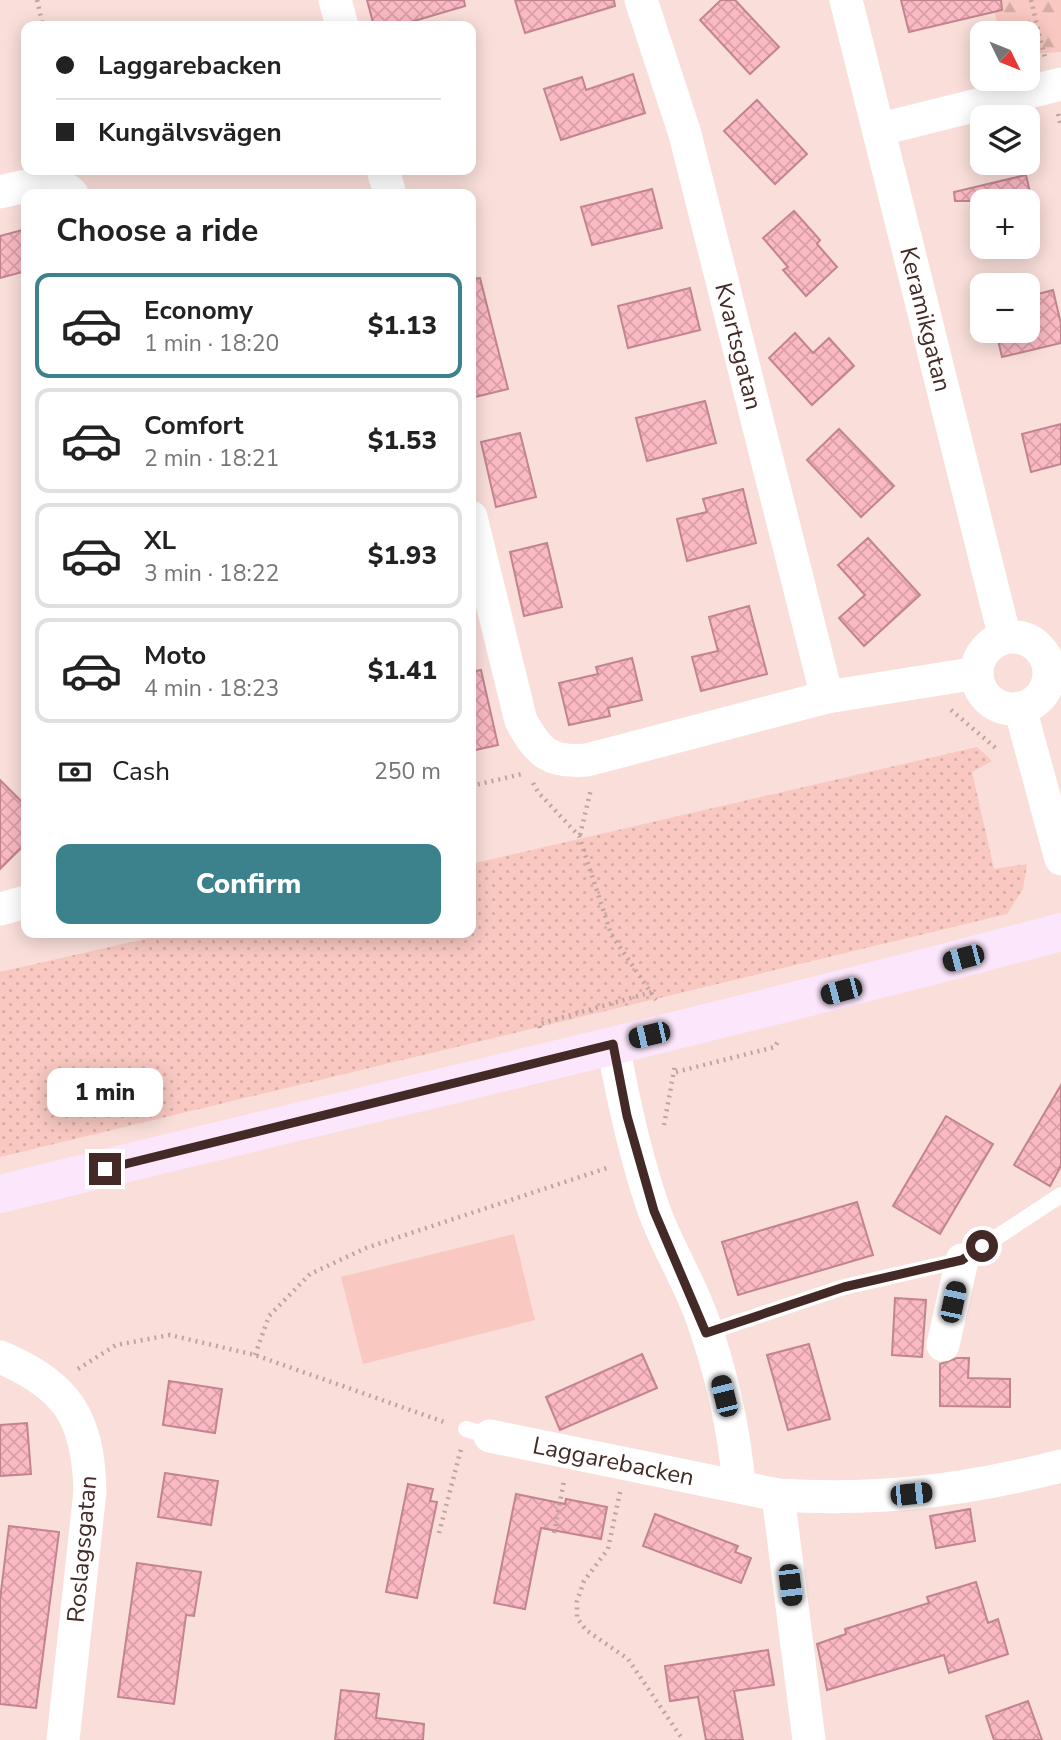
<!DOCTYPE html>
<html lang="en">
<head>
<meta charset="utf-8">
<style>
	:root { --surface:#fff; --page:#f6f6f6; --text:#222; --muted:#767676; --line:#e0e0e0; --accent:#3b828c }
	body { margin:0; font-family:"Nunito Sans",sans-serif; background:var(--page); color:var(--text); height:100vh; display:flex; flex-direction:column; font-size:26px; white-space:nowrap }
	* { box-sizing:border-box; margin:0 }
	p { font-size:23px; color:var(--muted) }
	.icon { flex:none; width:38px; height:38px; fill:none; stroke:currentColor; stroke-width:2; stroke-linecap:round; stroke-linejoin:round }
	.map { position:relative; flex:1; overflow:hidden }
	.panel { position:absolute; left:21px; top:189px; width:455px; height:749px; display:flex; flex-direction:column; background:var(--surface); border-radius:14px; box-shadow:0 4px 18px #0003 }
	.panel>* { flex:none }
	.top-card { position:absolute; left:21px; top:21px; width:455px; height:154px; border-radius:14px; box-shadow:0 4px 18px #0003; display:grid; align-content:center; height:154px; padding:0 35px; background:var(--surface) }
	.needle { width:46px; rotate:133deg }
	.controls { position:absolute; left:970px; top:21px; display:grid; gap:14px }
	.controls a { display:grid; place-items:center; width:70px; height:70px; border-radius:14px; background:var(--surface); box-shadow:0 4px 18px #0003; font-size:35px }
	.end { position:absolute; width:32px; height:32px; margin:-16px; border:9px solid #432a26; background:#fff; box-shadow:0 0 0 4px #fff }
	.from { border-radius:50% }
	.bubble { position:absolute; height:49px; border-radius:14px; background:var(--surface); box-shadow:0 4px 18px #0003; font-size:23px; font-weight:800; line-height:49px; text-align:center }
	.car { position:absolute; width:21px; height:42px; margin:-21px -10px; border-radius:9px; box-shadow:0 0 5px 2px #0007; background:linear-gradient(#222 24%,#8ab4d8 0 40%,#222 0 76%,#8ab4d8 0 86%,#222 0) }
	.top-card b { display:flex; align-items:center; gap:24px; height:66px; font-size:26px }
	.top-card b+b { border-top:2px solid var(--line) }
	.top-card i { width:18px; height:18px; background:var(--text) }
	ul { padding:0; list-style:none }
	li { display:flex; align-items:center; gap:21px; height:105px; margin:0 14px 10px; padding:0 21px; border:4px solid var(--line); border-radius:14px }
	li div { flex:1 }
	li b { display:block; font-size:26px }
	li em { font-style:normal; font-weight:800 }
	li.selected { border-color:var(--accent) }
	li>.icon { width:63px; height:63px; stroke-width:1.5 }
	h2 { padding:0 35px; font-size:32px; line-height:84px }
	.pay { display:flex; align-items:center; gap:18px; height:77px; padding:0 35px; font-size:26px }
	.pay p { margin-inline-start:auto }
	.action { display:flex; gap:14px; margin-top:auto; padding:14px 35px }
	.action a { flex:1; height:80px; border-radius:14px; background:var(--accent); color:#fff; font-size:28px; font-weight:800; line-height:80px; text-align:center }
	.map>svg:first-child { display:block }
	.grass { fill:url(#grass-dots) }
	.forest { fill:url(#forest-firs) }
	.pitch { fill:#f8c8c1 }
	.building { fill:url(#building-cross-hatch); stroke:#c2848f; stroke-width:2 }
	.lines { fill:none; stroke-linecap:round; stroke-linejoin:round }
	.path { stroke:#bfa4a0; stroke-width:4.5; stroke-dasharray:2 5; stroke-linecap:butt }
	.service { stroke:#fff; stroke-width:16 }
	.minor { stroke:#fff; stroke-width:33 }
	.secondary { stroke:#fce6fb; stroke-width:38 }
	.route { stroke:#432a26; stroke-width:9 }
	.labels { text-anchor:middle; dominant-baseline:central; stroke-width:5; stroke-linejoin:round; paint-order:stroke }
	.street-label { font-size:24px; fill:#432a26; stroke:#fff }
</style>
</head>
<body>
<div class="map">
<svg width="1061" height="1740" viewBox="0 0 1061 1740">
	<defs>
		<pattern id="grass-dots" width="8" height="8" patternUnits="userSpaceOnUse" patternTransform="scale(1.75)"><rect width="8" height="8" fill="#f8c8c1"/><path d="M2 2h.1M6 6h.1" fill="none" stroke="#d6aca6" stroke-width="1.8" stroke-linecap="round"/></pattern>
		<pattern id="forest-firs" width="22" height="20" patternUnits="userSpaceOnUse" patternTransform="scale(1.75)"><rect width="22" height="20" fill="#f8c8c1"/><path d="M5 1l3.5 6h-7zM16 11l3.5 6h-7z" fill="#d6aca6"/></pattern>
		<pattern id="building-cross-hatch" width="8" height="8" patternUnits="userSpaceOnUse" patternTransform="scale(1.75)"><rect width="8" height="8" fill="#fbb9c4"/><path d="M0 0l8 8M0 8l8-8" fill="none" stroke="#d89fa8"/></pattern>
	</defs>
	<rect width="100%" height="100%" fill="#f9ded9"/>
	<path class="grass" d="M977,747L992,761L972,772L994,869L1027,864L1023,889L1007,914L0,1157V972L171,933H471V864Z"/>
	<path class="forest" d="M991,0H1061V52L1027,54V33H1000Z"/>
	<path class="pitch" d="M514,1234L535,1320L363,1364L341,1277Z"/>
	<path class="building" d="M367,0H464L465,6L414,21L415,26H374Z
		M515,0H614L615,6L525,33Z
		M721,0H735L779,47L750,74L700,20Z
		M901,0H1001L1002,10L909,32Z
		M633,74L645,113L561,140L544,89L582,77L586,90Z
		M757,100L807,154L775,184L724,131Z
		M1026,175L1032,201H955L954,192Z
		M652,189L662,228L592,245L581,207Z
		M794,211L820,240L817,244L837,267L806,296L783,270L788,267L763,238Z
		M26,229V271L0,278V236Z
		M480,278L508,389L471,398V279Z
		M690,288L700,330L628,348L618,306Z
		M1053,290L1061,324V343L1002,357L996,331H1027V297Z
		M795,333L813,353L829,338L854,366L812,405L769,358Z
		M705,401L716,443L647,461L636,418Z
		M1061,424V464L1031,472L1022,434Z
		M839,429L894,486L861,517L807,460Z
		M520,433L536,497L496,507L481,442Z
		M743,489L756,543L687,561L677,519L707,512L703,499Z
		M868,538L920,595L864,646L839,618L865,595L838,565Z
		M547,543L562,607L524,616L510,552Z
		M749,606L767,674L701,691L692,657L718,651L709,617Z
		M632,658L642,700L608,708L610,716L569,725L559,683L598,674L596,667Z
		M481,670L498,745L471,751V672Z
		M0,780L26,806V843L0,869Z
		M1061,1085V1166L1050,1186L1014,1165Z
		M946,1116L993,1144L940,1234L893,1206Z
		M857,1202L873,1255L738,1295L722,1242Z
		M895,1298L926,1300L922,1357L892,1355Z
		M809,1344L830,1419L788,1430L767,1355Z
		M642,1354L657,1388L560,1430L546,1397Z
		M957,1358H969L968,1378L1010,1379V1407L940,1406V1364Z
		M169,1381L222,1389L215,1433L163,1425Z
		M27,1423L31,1474L0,1476V1425Z
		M165,1473L218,1481L211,1525L158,1517Z
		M408,1484L433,1489L430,1501L437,1502L417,1598L386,1592Z
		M516,1494L565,1504L566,1499L607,1507L601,1539L541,1528L525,1609L494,1603Z
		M970,1509L975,1541L936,1548L930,1516Z
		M655,1514L738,1546L735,1552L751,1558L741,1583L643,1546Z
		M9,1526L59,1532L36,1708L0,1704V1600Z
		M137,1563L201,1572L194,1616L186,1615L174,1704L118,1697Z
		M976,1582L988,1623L998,1619L1008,1654L949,1673L944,1655L827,1690L817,1644L846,1634L845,1629L929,1603L927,1597Z
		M768,1650L774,1685L734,1691L743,1740H706L698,1697L670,1701L665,1666Z
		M341,1690L379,1694L376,1718L424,1724L423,1740H335Z
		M1028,1701L1042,1740H994L986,1716Z"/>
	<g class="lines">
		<path class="path" d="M37,0L43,26
			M1031,0L1045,58
			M1058,114L1061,127
			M951,710L998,750
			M533,783L538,792L579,836L611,934L656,1000
			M471,786L522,774
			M580,835L591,789
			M540,1028L539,1024L652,992
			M676,1072L775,1047L779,1039
			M664,1125L675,1065
			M255,1355L269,1316L310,1274L366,1248L610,1167
			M78,1369L116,1345L170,1335L255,1355L447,1423
			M620,1492L608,1549L584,1581L577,1601V1618L586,1630L628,1659L683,1740
			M439,1533L461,1449
			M554,1533L564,1481"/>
		<path class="service" d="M706,1333L844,1287L962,1260L1061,1195
			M466,1429L490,1436"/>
		<g class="minor">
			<path d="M335,0L342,26"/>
			<path id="s1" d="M641,0L685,134L827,697"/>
			<path id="s2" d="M846,0L1005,638"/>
			<path d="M881,129L1061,84"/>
			<path d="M383,170L390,194"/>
			<path d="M0,192C23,187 53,175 72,194"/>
			<path d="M471,517L521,721C539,753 549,763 587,760L827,697L977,673"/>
			<circle cx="1013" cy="673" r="36"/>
			<path d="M1020,708L1061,859"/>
			<path d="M0,909L26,902"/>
			<path d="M613,1044C623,1100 635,1156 654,1210C667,1247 689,1281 702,1318C721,1371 734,1429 739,1485"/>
			<path d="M943,1345L962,1260"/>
			<path d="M0,1357C68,1386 88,1418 90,1491L63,1740"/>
			<path id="s3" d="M490,1436L778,1495C879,1501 963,1491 1061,1466"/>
			<path d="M778,1495L809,1740"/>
		</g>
		<path class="secondary" d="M0,1194C354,1107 709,1026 1061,932"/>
	</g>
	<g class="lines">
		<path class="route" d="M105,1169L613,1044L627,1116L654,1211L706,1333L844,1287L962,1260L982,1246"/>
	</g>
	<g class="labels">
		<g class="street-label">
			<text stroke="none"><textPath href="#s2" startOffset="329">Keramikgatan</textPath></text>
			<text stroke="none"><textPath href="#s1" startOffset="360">Kvartsgatan</textPath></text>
			<text stroke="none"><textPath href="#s3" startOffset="126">Laggarebacken</textPath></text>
			<text transform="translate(82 1549) rotate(-85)">Roslagsgatan</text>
		</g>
	</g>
</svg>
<div class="controls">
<a><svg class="needle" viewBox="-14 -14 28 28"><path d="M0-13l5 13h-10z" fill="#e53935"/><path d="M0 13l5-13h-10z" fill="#767676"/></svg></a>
<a><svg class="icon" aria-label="layers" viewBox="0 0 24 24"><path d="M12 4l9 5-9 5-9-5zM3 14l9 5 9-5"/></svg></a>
<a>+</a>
<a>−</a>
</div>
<i class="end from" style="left:982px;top:1246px"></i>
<i class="end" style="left:105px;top:1169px"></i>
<div class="bubble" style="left:47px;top:1068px;width:116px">1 min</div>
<i class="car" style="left:963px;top:958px;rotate:255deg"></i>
<i class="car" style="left:841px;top:991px;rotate:255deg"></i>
<i class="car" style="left:649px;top:1035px;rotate:257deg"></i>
<i class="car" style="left:953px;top:1302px;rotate:12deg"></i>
<i class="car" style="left:724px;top:1396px;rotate:346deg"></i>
<i class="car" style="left:911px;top:1494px;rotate:84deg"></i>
<i class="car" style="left:790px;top:1585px;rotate:173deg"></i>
<div class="top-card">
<b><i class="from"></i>Laggarebacken</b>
<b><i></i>Kungälvsvägen</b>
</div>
<section class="panel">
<h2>Choose a ride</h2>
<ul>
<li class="selected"><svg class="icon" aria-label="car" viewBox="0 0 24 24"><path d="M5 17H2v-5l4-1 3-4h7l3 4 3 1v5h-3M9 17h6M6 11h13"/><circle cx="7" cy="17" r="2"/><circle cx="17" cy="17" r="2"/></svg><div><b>Economy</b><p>1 min · 18:20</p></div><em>$1.13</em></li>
<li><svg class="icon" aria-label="car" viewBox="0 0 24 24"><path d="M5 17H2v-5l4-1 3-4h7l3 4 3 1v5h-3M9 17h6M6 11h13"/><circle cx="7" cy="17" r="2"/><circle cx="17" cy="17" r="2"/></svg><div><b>Comfort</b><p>2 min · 18:21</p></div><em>$1.53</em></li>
<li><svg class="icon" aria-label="car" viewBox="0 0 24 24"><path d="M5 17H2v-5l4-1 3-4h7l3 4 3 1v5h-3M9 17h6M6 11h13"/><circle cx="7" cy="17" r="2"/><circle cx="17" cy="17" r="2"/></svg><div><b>XL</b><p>3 min · 18:22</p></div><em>$1.93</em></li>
<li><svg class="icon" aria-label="car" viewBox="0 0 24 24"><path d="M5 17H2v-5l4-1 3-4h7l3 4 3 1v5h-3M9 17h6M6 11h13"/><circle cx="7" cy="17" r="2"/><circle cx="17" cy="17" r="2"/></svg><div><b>Moto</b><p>4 min · 18:23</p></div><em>$1.41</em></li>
</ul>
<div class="pay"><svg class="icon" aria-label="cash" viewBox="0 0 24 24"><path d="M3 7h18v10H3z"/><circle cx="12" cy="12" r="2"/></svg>Cash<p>250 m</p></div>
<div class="action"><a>Confirm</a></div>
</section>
</div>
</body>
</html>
